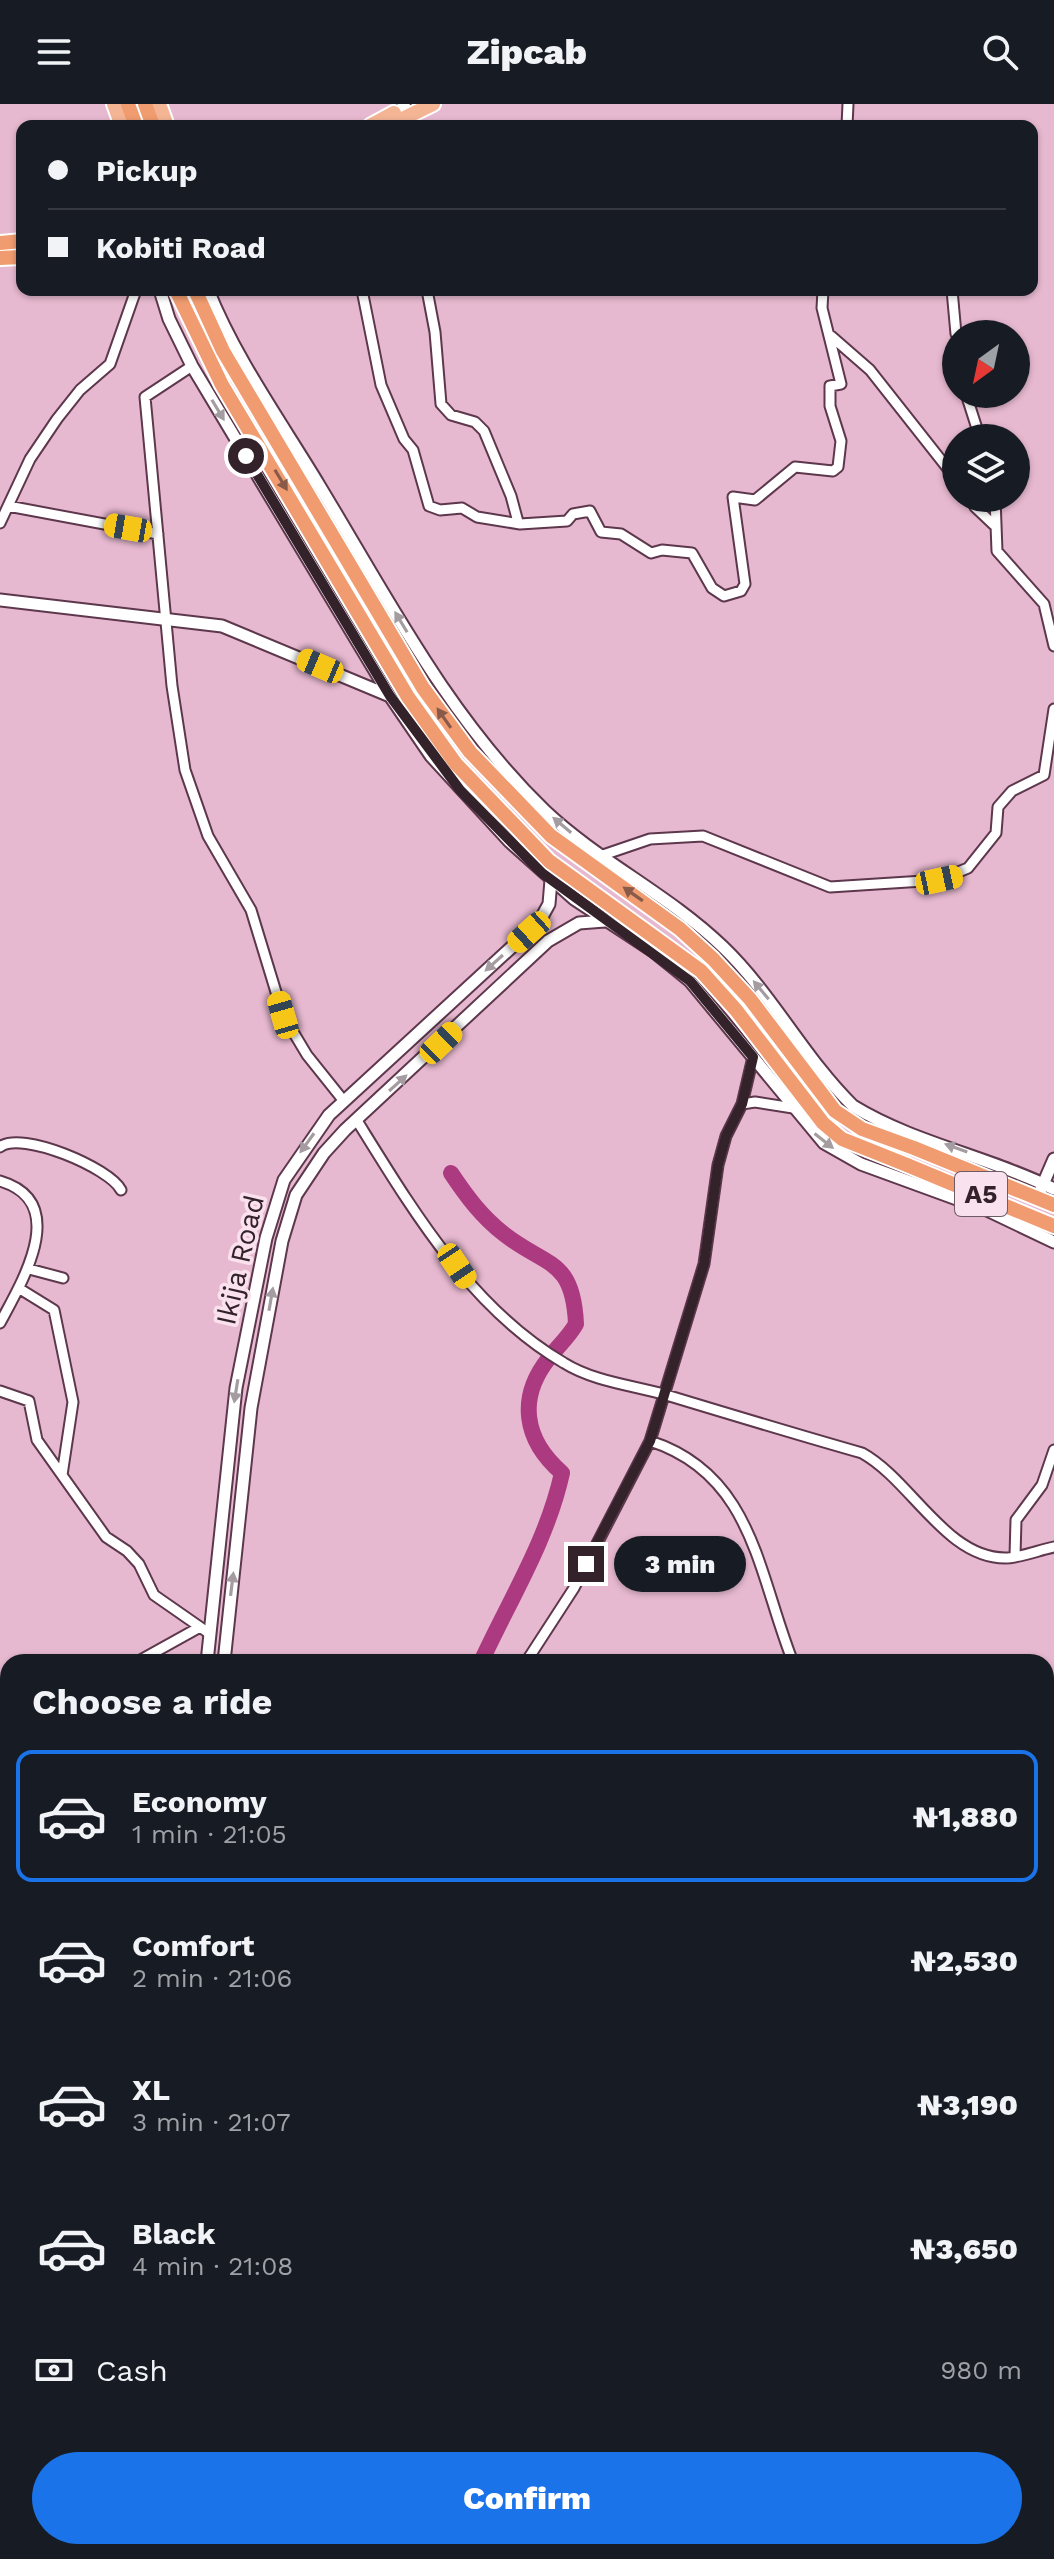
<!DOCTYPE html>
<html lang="en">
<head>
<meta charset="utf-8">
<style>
	:root { --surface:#171b24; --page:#20242c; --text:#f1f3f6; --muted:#9ea1a6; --line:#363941; --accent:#1a73e8 }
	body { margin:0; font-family:"Work Sans",sans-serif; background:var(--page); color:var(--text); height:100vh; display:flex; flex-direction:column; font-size:30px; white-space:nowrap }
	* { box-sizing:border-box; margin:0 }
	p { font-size:26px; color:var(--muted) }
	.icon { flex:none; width:44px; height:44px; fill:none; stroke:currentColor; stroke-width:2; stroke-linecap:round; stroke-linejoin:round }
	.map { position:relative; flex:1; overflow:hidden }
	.side { position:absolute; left:0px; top:1550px; width:1054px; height:906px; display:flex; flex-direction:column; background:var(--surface); border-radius:24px 24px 0 0; box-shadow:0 2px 6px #0004 }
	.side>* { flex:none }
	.banner { position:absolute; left:16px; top:16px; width:1022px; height:176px; border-radius:16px; box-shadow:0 2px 6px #0004; display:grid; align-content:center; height:176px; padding:0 32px; background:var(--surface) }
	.needle { width:52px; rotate:213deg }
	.controls { position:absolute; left:942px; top:216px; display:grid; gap:16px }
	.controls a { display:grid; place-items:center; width:88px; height:88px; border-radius:50%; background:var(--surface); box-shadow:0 2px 6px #0004; font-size:40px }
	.end { position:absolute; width:36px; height:36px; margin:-18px; border:10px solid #34222b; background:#fff; box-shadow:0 0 0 4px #fff }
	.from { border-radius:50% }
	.bubble { position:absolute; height:56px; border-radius:28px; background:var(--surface); box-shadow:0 2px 6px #0004; font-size:26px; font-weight:800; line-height:56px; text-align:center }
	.car { position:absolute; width:24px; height:48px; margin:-24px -12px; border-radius:10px; box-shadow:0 0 6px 2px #0007; background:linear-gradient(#f5c518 24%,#345 0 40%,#f5c518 0 76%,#345 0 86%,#f5c518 0) }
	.banner b { display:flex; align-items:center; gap:28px; height:76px; font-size:30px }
	.banner b+b { border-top:2px solid var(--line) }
	.banner i { width:20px; height:20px; background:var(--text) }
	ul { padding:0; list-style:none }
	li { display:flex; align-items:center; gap:24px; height:132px; margin:0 16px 12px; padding:0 16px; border:4px solid transparent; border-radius:16px }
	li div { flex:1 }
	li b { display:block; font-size:30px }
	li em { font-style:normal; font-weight:800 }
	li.current { border-color:var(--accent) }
	li>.icon { width:72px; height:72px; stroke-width:1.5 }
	h2 { padding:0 32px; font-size:36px; line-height:96px }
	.pay { display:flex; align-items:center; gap:20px; height:88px; padding:0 32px; font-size:30px }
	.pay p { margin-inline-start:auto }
	.cta { display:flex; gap:16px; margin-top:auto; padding:16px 32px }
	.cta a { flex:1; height:92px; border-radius:48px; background:var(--accent); color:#fff; font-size:32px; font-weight:800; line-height:92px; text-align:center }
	header { display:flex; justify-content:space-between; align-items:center; height:104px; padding:0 32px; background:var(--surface); font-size:36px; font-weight:800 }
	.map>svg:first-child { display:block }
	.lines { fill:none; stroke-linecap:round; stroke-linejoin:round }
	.river { stroke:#ac3a80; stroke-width:16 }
	.minor-casing { stroke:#5d374c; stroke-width:13 }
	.tertiary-casing { stroke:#5d374c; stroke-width:15 }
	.primary-casing { stroke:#fff; stroke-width:18 }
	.trunk-casing { stroke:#fff; stroke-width:18 }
	.minor { stroke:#fff; stroke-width:9 }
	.tertiary { stroke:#fff; stroke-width:11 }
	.primary { stroke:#f4b594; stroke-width:14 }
	.trunk { stroke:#f09c70; stroke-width:14 }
	.trunk-bridge-casing { stroke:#fff; stroke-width:18; stroke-linecap:butt }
	.trunk-bridge { stroke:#f09c70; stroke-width:14 }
	.oneway { fill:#a49ca0 }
	.oneway2 { fill:#89594a }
	.route { stroke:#34222b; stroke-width:10 }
	.labels { text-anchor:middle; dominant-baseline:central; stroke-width:7; stroke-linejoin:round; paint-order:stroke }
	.shield { fill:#f9e1ed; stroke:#6f5b65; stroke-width:2 }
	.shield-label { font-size:26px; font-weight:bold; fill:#34222b }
	.street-label { font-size:28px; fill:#34222b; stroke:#f9e1ed }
</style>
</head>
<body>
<header><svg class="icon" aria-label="menu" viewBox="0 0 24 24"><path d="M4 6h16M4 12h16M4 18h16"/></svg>Zipcab<svg class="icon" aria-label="search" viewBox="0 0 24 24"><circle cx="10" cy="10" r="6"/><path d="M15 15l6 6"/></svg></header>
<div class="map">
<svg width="1054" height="2455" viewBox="0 0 1054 2455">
	<rect width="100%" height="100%" fill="#e7b9d0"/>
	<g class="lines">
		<path class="river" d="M451,1069C467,1093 482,1113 504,1130C546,1163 573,1154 576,1220C568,1234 558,1242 549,1254C517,1294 524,1336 562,1369C547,1437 510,1495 481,1558
			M758,2448L760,2455"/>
		<g class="minor-casing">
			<path id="minor" d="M402,0L406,3
				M847,22L848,0
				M362,186L381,281L404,335L413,346L429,402L440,406L462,404L477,413L520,420L567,417L573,410L590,407L601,428L621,430L651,449L662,446L692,449L712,484L724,492L741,487L745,480L733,393L755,396L795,363L833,367L838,363L841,337L830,302V282L841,280L822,204L823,186
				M427,186L435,228L441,300L451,311L475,318L484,327L511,392L518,418
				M952,186L956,230
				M831,232L870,266L956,375
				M192,262L145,293L172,582L185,666L208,732L251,806L283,911L307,951L343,996
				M966,290L980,334
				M971,394L975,403L994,421
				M995,394L997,447L1044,500L1054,542
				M8,402L158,430
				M0,419L30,355L57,315L80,286L110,260L136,186
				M603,751L650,735L703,732L830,783L939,776L968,764L996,729L998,703L1012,687L1044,671L1054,605
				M742,1000L755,998L793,1004
				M356,1015C412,1105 470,1204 564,1259C593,1277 630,1281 663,1290C729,1310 795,1330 862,1349C911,1376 946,1454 1005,1454C1020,1454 1039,1446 1054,1443
				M0,1043C21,1026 110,1064 121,1086
				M0,1077C71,1098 22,1178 0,1219
				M29,1165L63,1174
				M20,1185L54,1206L73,1298L62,1371
				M0,1287L29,1297L37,1336L106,1433L127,1447L139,1460L154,1491L210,1530
				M650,1337C753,1370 758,1470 793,1558
				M1015,1452L1016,1416L1042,1381L1054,1346
				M137,1558L200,1523
				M526,1558L574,1484L650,1337L704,1160L718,1061L726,1032L742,1000L753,953
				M0,1662L8,1664
				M1046,1919L1054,1921
				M0,2138L8,2145
				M127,2448L128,2455
				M898,2448L900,2455"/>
		</g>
		<g class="tertiary-casing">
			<path id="tertiary" d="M160,186L169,215L192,262L390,592L431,652L510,738L574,795L653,847L690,877L824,1039L861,1060L987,1106L1054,1138
				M208,186C235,254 281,318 319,381C388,495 448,613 545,707C599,758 668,790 723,843C772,890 804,954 853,1002C913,1039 990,1053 1054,1085
				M0,496L222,522L390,592
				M1041,1085L1054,1055
				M207,1558L236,1284L266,1134L284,1076L329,1011L539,818L549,800L551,776
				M224,1558L251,1304L282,1137L296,1091L324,1049L345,1026L548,837L579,819L605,817
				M0,2068L8,2051
				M0,2108L8,2091"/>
		</g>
		<g class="primary-casing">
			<path id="primary" d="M114,0L122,22
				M159,0L167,22
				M370,22L394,9
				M388,22L433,0
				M1046,2347L1054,2348
				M1046,2363L1054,2364
				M613,2455L623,2448
				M648,2455L659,2448"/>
		</g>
		<g class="trunk-casing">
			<path id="trunk" d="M128,0L136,22
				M145,0L153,22
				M0,139L22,137
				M0,154L22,153
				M914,1044L1054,1101
				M907,1061L1054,1122"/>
		</g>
		<use href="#minor" class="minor"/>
		<use href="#tertiary" class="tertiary"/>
		<use href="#primary" class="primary"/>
		<use href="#trunk" class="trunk"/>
		<g class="trunk-bridge-casing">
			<path id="trunk-bridge" d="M176,186L222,281L408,593L456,660L549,757L701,867L736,906L823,1019L842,1035L907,1061
				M195,186L223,247L423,584L470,648L551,732L680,825L713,855L750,895L835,1007L862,1025L914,1044"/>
		</g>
		<use href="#trunk-bridge" class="trunk-bridge"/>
	</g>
	<defs><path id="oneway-solid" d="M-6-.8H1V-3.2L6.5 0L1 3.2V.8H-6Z" transform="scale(2)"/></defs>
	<g class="oneway">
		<use href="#oneway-solid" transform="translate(218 306) rotate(59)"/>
		<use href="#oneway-solid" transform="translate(401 518) rotate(-121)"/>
		<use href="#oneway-solid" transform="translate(562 721) rotate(-140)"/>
		<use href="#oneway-solid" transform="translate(494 859) rotate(138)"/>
		<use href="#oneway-solid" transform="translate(761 886) rotate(-130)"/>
		<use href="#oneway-solid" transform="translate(398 979) rotate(-42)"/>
		<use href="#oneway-solid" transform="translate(824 1037) rotate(38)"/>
		<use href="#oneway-solid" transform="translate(307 1039) rotate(126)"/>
		<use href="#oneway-solid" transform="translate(956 1044) rotate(-160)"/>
		<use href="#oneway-solid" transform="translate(271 1195) rotate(-80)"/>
		<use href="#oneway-solid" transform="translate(236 1287) rotate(99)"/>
		<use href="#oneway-solid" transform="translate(232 1480) rotate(-83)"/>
	</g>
	<g class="oneway2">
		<use href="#oneway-solid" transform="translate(281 376) rotate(59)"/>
		<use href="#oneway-solid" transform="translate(444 614) rotate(-125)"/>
		<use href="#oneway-solid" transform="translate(633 790) rotate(-145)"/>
	</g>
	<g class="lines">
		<path class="route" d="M246,352L390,592L460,686L542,769L690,877L753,953L742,1000L726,1032L718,1061L704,1160L650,1337L586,1460"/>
	</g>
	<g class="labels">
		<rect class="shield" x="955" y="1068" width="52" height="44" rx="6"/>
		<g class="shield-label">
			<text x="981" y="1090">A5</text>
		</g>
		<g class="street-label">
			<text transform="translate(240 1156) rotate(-77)">Ikija Road</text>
		</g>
	</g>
</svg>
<div class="controls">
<a><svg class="needle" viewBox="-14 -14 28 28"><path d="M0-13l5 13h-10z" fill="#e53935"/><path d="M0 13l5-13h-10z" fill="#9ea1a6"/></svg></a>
<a><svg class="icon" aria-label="layers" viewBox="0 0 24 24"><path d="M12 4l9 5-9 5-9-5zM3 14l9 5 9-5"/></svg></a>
</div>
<i class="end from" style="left:246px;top:352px"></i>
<i class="end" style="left:586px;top:1460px"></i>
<div class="bubble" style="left:614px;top:1432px;width:132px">3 min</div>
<i class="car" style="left:128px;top:424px;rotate:280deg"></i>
<i class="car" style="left:320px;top:562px;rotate:293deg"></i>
<i class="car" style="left:939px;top:776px;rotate:78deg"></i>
<i class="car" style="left:529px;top:828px;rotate:228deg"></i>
<i class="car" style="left:283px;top:911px;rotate:344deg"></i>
<i class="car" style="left:441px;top:939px;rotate:46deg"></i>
<i class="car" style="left:457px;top:1162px;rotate:146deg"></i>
<div class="banner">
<b><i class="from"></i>Pickup</b>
<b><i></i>Kobiti Road</b>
</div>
<section class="side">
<h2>Choose a ride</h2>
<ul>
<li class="current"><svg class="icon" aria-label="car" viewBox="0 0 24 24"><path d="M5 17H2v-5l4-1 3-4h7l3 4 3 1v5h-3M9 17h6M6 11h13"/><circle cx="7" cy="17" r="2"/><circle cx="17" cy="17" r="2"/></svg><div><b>Economy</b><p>1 min · 21:05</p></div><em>₦1,880</em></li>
<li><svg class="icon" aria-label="car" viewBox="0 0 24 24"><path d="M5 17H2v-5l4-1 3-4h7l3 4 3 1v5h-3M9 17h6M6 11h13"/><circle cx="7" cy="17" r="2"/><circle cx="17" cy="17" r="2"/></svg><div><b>Comfort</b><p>2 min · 21:06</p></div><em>₦2,530</em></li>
<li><svg class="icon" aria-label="car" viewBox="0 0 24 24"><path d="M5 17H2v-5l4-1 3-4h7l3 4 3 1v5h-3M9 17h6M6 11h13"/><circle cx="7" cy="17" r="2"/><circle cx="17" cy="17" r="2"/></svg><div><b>XL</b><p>3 min · 21:07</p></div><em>₦3,190</em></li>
<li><svg class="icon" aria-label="car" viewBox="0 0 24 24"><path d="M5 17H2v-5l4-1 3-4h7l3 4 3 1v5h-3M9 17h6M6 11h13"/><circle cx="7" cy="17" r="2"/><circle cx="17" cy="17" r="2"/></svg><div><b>Black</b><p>4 min · 21:08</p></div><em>₦3,650</em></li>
</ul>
<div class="pay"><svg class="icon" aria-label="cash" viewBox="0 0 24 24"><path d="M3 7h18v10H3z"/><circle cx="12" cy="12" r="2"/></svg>Cash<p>980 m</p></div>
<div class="cta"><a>Confirm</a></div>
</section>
</div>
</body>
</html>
